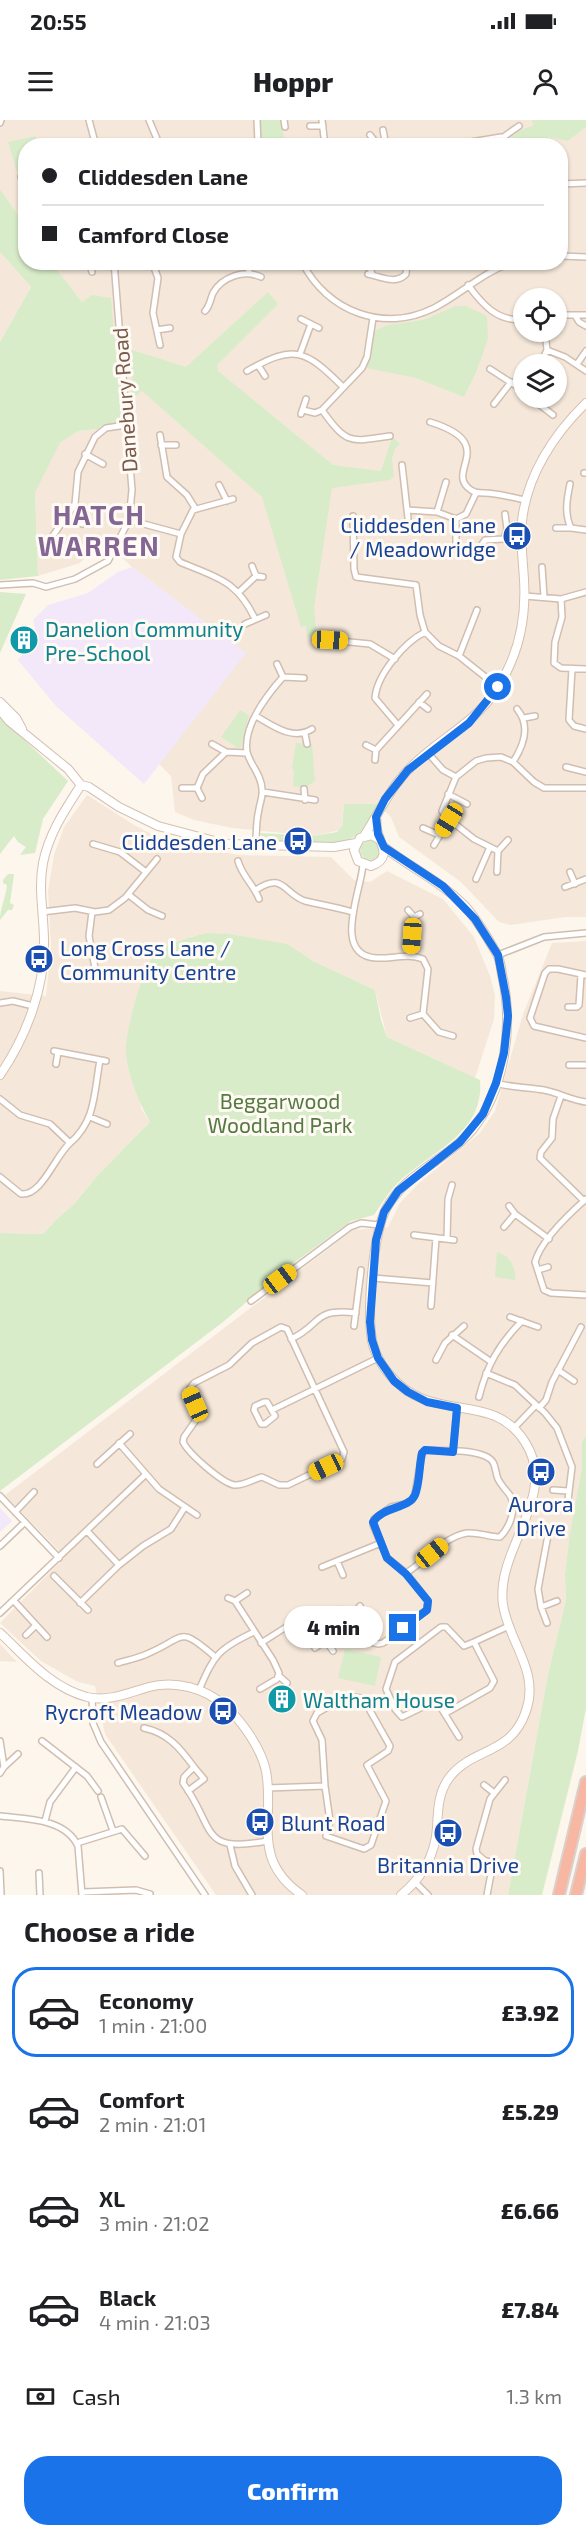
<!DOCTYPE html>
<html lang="en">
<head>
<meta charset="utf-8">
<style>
	:root { --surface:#fff; --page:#f6f6f6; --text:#202124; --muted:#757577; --line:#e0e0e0; --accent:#1a73e8 }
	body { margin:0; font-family:"Exo 2",sans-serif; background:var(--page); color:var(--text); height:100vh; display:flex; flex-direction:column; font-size:22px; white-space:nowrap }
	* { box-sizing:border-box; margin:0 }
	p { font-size:20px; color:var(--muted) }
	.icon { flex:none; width:33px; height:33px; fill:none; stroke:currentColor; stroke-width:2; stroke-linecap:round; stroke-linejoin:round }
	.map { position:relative; height:1775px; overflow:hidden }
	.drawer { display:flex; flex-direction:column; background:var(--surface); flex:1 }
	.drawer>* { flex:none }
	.hud { position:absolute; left:18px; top:18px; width:550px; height:132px; border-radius:24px; box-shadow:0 2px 4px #0004; display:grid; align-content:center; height:132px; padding:0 24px; background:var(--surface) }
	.tools { position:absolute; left:513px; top:168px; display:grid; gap:12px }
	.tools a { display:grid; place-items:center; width:54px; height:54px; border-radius:50%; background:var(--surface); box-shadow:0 2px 4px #0004; font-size:30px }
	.end { position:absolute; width:27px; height:27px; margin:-14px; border:8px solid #1a73e8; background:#fff; box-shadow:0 0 0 3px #fff }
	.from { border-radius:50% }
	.bubble { position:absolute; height:42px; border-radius:21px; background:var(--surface); box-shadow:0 2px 4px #0004; font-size:20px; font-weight:800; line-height:42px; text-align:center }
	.car { position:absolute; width:18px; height:36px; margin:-18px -9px; border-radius:8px; box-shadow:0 0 4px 2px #0007; background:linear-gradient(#f5c518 24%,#345 0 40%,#f5c518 0 76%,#345 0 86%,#f5c518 0) }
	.hud b { display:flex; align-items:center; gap:21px; height:57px; font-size:22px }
	.hud b+b { border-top:2px solid var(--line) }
	.hud i { width:15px; height:15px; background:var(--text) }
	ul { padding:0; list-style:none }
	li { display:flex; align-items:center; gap:18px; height:90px; margin:0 12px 9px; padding:0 12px; border:3px solid transparent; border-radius:24px }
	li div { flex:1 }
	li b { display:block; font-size:22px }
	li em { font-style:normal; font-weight:800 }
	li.selected { border-color:var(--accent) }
	li>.icon { width:54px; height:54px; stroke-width:1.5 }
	h2 { padding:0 24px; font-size:27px; line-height:72px }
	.pay { display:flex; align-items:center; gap:15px; height:66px; padding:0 24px; font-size:22px }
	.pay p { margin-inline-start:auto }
	.action { display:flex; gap:12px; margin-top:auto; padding:12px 24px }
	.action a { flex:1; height:69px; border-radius:24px; background:var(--accent); color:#fff; font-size:24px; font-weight:800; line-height:69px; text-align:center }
	.status { display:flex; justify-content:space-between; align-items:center; height:42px; padding:0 30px; background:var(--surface); direction:ltr }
	.status svg { height:16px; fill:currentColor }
	header { display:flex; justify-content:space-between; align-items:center; height:78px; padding:0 24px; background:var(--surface); font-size:27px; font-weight:800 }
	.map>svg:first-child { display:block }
	.residential { fill:#f5e8da; fill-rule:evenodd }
	.education { fill:#f3e8fa }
	.green { fill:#d8ecc9 }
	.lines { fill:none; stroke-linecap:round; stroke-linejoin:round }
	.street-casing { stroke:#d1beb0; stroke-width:8 }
	.secondary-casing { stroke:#d6c0b0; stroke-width:10 }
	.highway-casing { stroke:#dad1cd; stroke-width:14 }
	.street { stroke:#fff; stroke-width:5 }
	.secondary { stroke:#fff; stroke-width:8 }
	.highway { stroke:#f7b7a3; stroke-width:10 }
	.route { stroke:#1a73e8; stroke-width:8 }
	.labels { text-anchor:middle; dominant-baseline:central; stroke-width:6; stroke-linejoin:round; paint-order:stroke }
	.street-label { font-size:21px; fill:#7a5c4d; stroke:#fffaf3 }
	.transit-label { font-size:21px; fill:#164399; stroke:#fffaf3; text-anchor:end }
	.culture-label { font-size:21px; fill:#0d838f; stroke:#fffaf3; text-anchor:start }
	.park-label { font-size:21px; fill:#537a41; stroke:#fffaf3 }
	.district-label { font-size:27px; font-weight:bold; letter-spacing:1.5px; fill:#846695; stroke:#fffaf3 }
</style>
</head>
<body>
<div class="status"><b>20:55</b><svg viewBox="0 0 49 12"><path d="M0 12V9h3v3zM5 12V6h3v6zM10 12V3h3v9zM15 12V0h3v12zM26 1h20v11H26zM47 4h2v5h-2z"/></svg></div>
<header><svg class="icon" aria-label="menu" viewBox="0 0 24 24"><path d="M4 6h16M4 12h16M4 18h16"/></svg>Hoppr<svg class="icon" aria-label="person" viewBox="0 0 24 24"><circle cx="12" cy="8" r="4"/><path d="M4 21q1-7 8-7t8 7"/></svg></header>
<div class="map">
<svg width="586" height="1775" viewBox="0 0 586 1775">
	<rect width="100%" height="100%" fill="#fdf6ec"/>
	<path class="residential" d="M0,0H531L547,16L568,21L586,7V797H565L511,805L499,802L461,762L399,717L391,697L378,684H344L341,710L313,716L232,708L194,700L175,692L171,656L158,643L245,533L132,447L103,420L80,443L38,456L35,373L60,323L78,311L98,309L101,306L122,303L82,182L52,143L561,142V26H26L25,105L0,69ZM524,178H556V212H524ZM524,244H556V278H524Z
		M0,132L31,167L0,222Z
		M87,675L136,706L158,717L177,723L238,735L331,737L354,760L370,762L387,751L443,779L474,817L490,856L495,875L494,899L475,958L387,917L375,870L313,841L287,825L230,814L193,816L155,834L144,852L135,883L130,907L141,988L150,1002L98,1055L74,1084L57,1099L43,1114L0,1113V871L46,876L51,826L48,771L54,735L64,707Z
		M586,821V1315L582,1322V1347L565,1454L566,1480L548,1554L508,1775H216L105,1614L95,1566L78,1562L41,1541L0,1503L65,1437L5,1375L353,1110L388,1107L400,1083L419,1063L480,1013L495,991L523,894L552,823Z
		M0,1524L17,1542L0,1541Z"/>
	<path class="education" d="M132,447L246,533L144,664L56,586L18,540L37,516L33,500L48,485L88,473L118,452Z
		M0,1388L12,1401L0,1412Z"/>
	<path class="green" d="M258,0H280L285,23L282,25H260Z
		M531,0H586V7L568,21L548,17V25H510L512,17L519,11L534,5Z
		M36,16V25L26,26L25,50L17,52L8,22Z
		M0,69L25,105L26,142L52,143L82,182L92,175L111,178L122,303L101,306L98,309L78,311L60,323L35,373L38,456L0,460V222L31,167L0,132Z
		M268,172L278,184L217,245L218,251L333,345L381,351L392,317L400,324L395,329L392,338L394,356L390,360L332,368L314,488L317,516L307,517L306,506L301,507L262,377L142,271L132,279V230L186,247Z
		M456,186H466L487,196L488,219L477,250L464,277L416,258L367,248L374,211L387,205L423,200Z
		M0,472L26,474L0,533Z
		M240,590L249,595L241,627L238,628L221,617Z
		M0,597L68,661L43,699L35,733L20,735L26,727L18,722L14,716L0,734Z
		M296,623L312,624L315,661L305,668L293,666L294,651L292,648Z
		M344,684H378C373,693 368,705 361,712C342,731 287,722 261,722V713L313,716L337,712L342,706Z
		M360 730a10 10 0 1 1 20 0a10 10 0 1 1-20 0Z
		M8,754H14L10,783L14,785L12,790H8L0,800C0,788 6,777 7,765L3,763V760Z
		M208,813L230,814L287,824L313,841L375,870L381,900L387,917L480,960C485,1017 424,1033 393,1068C386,1076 380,1086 374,1095L351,1101L288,1147L223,1202L0,1371V1113L43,1114L57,1099L74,1084L98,1055L150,1002C139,982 128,957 126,933C124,916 143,844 156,833C170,823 192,816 208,813Z
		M497,1132C509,1135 517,1148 515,1160L495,1157Z
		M586,1315V1588L578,1631L542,1775H508L548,1554L566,1480L565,1454L570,1414L582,1347V1322Z
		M345,1529L381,1537L375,1566L338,1558Z"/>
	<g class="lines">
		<g class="street-casing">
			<path id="street" d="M89,0L96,26
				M149,0L160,26
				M257,0L258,23
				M284,0L285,7
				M322,0L325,26
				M0,3L1,0
				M310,6H323
				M383,10L386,26
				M370,15L377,24H386
				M502,18L519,6
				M465,23L501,17L505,26
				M550,24V26
				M21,57L26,56
				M561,64L586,63
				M561,136L586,137
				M89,142L92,152
				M152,142L158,158L153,193L160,225
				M248,142L249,153
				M302,142C327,192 384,213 434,188C461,174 483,152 513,142
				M369,144L372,154
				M368,154C381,157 396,165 406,154L407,142
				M468,165C482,184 498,203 524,199
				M205,191C210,186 210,180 213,173C222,157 244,149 261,157
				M556,195H586
				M576,197L579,202L586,206
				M301,199L319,208
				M157,210L170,208
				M547,230L565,237L586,251
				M300,234L311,204
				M540,244L547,230L545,212
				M577,244L586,231
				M258,245L265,256
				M490,249L524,271
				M247,251C294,224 305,229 343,267
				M531,278L553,295
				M494,284L511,262
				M303,290L315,293L322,290L362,248L367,237L373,198
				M322,290C347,325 350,322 390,316
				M301,294L306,279
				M430,302C501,324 443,352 471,370C475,373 479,373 484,373C499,373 512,378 526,380
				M160,315L167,357L187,375L195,388
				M161,325H176
				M85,334L103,344
				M402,345L408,398
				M584,353H586
				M570,364C567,379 564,393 571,408L586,410
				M219,365L227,381
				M476,373L466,394L456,399V425L462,430L477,432L485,420L504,419L507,409L505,394
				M233,379L193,390L181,414L176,437L180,442C217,458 237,460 255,499
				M407,390L437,392L456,399
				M437,392L446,362
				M68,395L82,404
				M353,396L354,449L356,457L416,465L420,495L425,512L439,526L459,536L498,567
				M129,400L181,414
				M354,408L364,409
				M556,408H571
				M51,430L49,426L52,417L75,384L78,352L95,317L106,308L126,305
				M252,446L256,456
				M542,447L544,477
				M0,465L33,463L46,467L75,459L108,441L129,400L132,370L114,142
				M239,472L256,456L263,457
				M525,476L561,479L586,472
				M561,479L562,497L555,522L554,543L561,548L586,549
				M245,504L266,495
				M330,520L370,524L395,539
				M459,536L477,490
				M277,544L283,557L304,558
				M572,549L569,600L574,606L586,609
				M419,582L428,589
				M256,596C273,606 293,621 312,609
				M524,598L535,596
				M397,604L375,578C377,554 405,522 425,512
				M305,614L307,624
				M212,624L226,632L247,633
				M366,625L376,630L375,640
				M376,630L427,574
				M428,633L443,650L456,657
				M513,642C524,625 531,606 517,589
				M566,647L586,652
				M456,657L476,641L486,638L501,637L513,642L534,662L544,668H586
				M456,657L442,691L445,696L474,719L498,731
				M182,668H197L202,678
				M197,668L203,654L226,632
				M304,669L305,680
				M263,672L315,680
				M448,674L467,684
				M423,708L439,715
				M93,724L120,732L146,752
				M434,725L449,700
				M256,726C256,714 256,701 259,689C260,682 263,677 262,670C262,655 250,645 247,632C243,606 267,575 283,557
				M238,741C242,756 254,765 259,779
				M363,744C362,769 331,835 376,838C393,839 407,833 423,839L428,849L423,894
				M497,752L498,731L508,720
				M570,752L575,764
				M476,759L490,727
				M565,767L586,759
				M256,770C283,751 284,774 305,781C321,785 337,787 352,792
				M129,775L148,790L162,796
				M408,790L414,797L420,794
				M42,792L75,788L95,792L109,790L125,778L157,739
				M92,792L89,816L95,848
				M411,835L414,797
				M498,835L544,817L586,813
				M586,855L558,849H549L545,853L530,898L534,906L586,918
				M0,883L13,881L33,886
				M568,887H577L579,885L581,855
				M410,898L423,894L439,912L453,916
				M54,931L106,941
				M56,944L58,932
				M569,945H586
				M496,963C512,968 528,967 544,970C559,973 571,980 586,982
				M561,976L553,999L552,1018L541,1032L540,1038L584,1081
				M0,979L20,995L50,1004L70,1023C55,1036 42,1076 21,1074L0,1057
				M90,997L107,1004
				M70,1023C96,1001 94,972 100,940
				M586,1079C569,1094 541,1120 535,1142L544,1170L551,1173L586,1175
				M509,1086L515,1094L549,1119
				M504,1107L515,1094
				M414,1115L454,1120
				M447,1119L448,1079L452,1065
				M538,1150L548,1147
				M373,1158L433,1163
				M251,1181L350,1107L361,1103L379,1105
				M431,1186L436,1118
				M510,1197L538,1207
				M354,1206L361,1150
				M281,1207L287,1209L344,1332L342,1339L288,1365H279L262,1357C253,1359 244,1366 234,1365C221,1362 189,1334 183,1322L184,1317L198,1297L190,1268L194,1263L229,1245L252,1223Z
				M452,1215L490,1241
				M291,1219C323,1204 312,1188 356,1193
				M436,1240L445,1223L464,1206
				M558,1250L574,1261
				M486,1253L515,1265L545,1293L557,1308L572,1347L568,1380
				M479,1277C487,1245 499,1224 522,1201
				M264,1282H267L275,1296L265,1304H261L254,1290L255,1286Z
				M539,1288L546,1280L552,1262L581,1207
				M272,1290L378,1238
				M514,1308L536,1285
				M119,1323L159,1369L197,1395
				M453,1332L457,1288
				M97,1344L130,1314
				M553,1370L569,1371
				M0,1376L59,1438
				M15,1392L34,1372
				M523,1405L543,1410L548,1415L538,1469L541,1487L547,1503
				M87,1411L119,1445
				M0,1426L25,1402
				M337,1441L343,1455
				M322,1447L381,1423
				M54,1456L88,1490
				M228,1478L235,1481L247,1473
				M14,1481L47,1517
				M235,1481L273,1540L279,1553L277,1559L260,1569
				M80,1483L119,1445L143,1426L171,1409L185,1387
				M541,1487L557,1481
				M336,1490L349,1516L378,1524L383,1523L427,1490L428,1481L406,1453L387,1438L373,1405L374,1399L391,1387L405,1384L412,1380L415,1374L422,1333L425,1330C444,1331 468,1329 485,1336C497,1341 494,1349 498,1359C501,1365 505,1369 509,1374C518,1387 510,1407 500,1417C489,1417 478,1412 467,1413C443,1417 426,1441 406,1453
				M0,1493L145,1355
				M341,1503L349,1500L360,1486
				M26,1515L36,1505
				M474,1522L509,1506
				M261,1523L305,1495L310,1498L333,1531
				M315,1528L325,1521
				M118,1543C128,1540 139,1538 149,1533C186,1517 178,1505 214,1536
				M279,1556L287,1563
				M199,1570C214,1535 218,1529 254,1512
				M347,1576L361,1578L364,1580L390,1626L388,1631L367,1645L386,1681L371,1725L364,1729L326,1716L330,1701L325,1666L322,1620L313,1601L317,1593Z
				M92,1578L93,1603L101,1622L205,1775
				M446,1593L490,1568L494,1561L474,1522L464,1526L446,1507H441L395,1542L386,1569L395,1589L402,1597L435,1581L438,1583L459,1617
				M144,1608C168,1613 180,1628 194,1647L184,1657L183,1663C216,1708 199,1734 267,1721
				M42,1621L87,1656L98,1671
				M4,1647L18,1634
				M0,1653L4,1647L0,1621
				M505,1660L490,1679L476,1729L477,1734L484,1740L505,1747
				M484,1665L493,1672
				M267,1668L325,1666
				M188,1671L204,1659L194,1647
				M101,1677L113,1711
				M0,1696C26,1699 65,1698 78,1726L82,1775
				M45,1701L50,1682L76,1647
				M77,1723L122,1709L145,1736
				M230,1725L235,1746L252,1775
				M0,1751L1,1775
				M39,1753L40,1775
				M415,1762L428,1775
				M83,1772L136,1770L150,1774
				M487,1775L493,1743"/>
		</g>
		<g class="secondary-casing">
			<path id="secondary" d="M0,582L16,598L22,609
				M0,590L9,601L68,649L81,665L89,667L119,687L158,706L226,724L334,727L356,723
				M376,697C377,702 376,708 378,713C382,727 391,739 371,746L358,741L354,730L360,718L372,715L380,720
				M364,716C379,693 390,668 410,648C445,612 481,604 506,553C521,524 526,493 524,460C523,440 520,420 522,401C527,355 554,314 586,283
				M384,727C411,748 440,761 464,785C477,799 487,817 497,834C501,841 501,852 503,859C513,908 505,970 472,1010C447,1040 405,1053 386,1089C373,1115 368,1183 371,1213C372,1228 379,1242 389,1254C431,1306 492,1269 525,1322C560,1376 495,1428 503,1485C509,1523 540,1551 526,1591C511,1636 472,1627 449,1658C438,1673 438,1690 437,1708C435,1736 423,1757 401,1775
				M0,955C26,917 45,868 44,821C44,795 38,769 43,743C49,713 65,690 81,665
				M0,1513C26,1537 50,1567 87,1577C108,1582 128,1573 149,1567C175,1560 205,1568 225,1586C242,1601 261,1628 266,1651C275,1699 250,1739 302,1775"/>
		</g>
		<g class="highway-casing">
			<path id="highway" d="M559,1775L586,1662
				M576,1775L586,1734"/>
		</g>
		<use href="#street" class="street"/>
		<use href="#secondary" class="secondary"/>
		<use href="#highway" class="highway"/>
	</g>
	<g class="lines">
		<path class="route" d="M403,1508L427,1490L428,1481L406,1454L387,1438L373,1402C383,1386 409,1389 415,1375C420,1362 419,1346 422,1333L425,1330L453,1332L457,1288L427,1282L408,1272L394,1261L378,1238L372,1220L370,1202L376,1120L384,1092L398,1071L460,1022L483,994L496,963L504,933L508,896L506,877L498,835L475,799L443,766L384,727L378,714L376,697L385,679L408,650L469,603L498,567"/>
	</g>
	<defs>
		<g id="bus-disc" transform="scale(1.5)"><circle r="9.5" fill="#1a4fb4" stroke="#fffaf3"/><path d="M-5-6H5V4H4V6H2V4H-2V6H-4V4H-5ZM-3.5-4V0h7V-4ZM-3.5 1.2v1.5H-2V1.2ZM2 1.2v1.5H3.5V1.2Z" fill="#fff"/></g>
		<g id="building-disc" transform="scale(1.5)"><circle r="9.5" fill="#0f9aa8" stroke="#fffaf3"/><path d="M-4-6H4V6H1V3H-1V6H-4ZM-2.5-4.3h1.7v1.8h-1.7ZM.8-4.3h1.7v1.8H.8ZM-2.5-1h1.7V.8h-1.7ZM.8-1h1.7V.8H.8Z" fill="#fff"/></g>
	</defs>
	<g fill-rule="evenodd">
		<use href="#bus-disc" x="517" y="416"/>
		<use href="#building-disc" x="24" y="520"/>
		<use href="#bus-disc" x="298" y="721"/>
		<use href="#bus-disc" x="39" y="839"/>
		<use href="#bus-disc" x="541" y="1352"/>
		<use href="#building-disc" x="282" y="1579"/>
		<use href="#bus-disc" x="223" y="1591"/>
		<use href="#bus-disc" x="260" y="1702"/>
		<use href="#bus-disc" x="448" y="1713"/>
	</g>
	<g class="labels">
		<g class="street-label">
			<text transform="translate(124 280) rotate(-94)">Danebury Road</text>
		</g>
		<g class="transit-label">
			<text x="496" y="404">Cliddesden Lane<tspan x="496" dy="24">/ Meadowridge</tspan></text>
			<text x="277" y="721">Cliddesden Lane</text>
			<text x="60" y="827" text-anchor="start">Long Cross Lane /<tspan x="60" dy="24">Community Centre</tspan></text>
			<text x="541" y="1383" text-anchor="middle">Aurora<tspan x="541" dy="24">Drive</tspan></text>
			<text x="202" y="1591">Rycroft Meadow</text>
			<text x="281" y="1702" text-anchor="start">Blunt Road</text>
			<text x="448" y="1744" text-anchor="middle">Britannia Drive</text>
		</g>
		<g class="culture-label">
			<text x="45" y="508">Danelion Community<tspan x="45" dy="24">Pre-School</tspan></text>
			<text x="303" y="1579">Waltham House</text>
		</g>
		<g class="park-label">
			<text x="280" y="980">Beggarwood<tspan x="280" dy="24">Woodland Park</tspan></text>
		</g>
		<g class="district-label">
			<text x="99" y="394">HATCH<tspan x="99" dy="31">WARREN</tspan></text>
		</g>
	</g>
</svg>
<div class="tools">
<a><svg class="icon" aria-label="locate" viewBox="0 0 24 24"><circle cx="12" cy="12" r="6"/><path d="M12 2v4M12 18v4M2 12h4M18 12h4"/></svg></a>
<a><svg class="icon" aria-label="layers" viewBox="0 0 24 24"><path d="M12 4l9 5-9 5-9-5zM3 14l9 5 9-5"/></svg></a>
</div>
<i class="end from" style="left:498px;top:567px"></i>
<i class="end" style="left:403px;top:1508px"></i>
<div class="bubble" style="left:284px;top:1486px;width:99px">4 min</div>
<i class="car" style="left:330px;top:520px;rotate:93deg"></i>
<i class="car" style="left:449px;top:700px;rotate:212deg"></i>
<i class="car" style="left:412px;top:816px;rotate:184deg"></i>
<i class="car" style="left:280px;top:1159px;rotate:53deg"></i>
<i class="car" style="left:195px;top:1284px;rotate:336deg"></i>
<i class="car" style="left:326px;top:1347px;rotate:245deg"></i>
<i class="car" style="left:432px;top:1433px;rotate:51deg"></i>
<div class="hud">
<b><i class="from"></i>Cliddesden Lane</b>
<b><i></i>Camford Close</b>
</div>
</div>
<section class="drawer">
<h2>Choose a ride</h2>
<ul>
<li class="selected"><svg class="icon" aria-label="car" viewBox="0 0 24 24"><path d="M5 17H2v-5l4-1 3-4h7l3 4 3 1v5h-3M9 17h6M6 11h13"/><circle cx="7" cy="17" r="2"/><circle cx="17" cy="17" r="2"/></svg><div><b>Economy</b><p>1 min · 21:00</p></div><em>£3.92</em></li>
<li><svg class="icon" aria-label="car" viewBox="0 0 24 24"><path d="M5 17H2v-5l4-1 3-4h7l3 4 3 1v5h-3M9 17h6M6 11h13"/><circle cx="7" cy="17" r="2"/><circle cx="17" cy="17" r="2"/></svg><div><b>Comfort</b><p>2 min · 21:01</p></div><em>£5.29</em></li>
<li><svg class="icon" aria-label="car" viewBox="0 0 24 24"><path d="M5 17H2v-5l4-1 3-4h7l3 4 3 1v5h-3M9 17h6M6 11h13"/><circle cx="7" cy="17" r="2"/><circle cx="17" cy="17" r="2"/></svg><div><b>XL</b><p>3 min · 21:02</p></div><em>£6.66</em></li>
<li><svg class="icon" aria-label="car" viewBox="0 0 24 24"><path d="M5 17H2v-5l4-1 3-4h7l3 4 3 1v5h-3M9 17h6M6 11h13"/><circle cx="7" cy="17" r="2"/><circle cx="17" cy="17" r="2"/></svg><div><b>Black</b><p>4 min · 21:03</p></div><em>£7.84</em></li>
</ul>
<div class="pay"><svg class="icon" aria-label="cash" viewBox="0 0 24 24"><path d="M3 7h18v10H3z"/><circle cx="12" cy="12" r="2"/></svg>Cash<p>1.3 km</p></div>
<div class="action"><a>Confirm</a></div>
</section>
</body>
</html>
